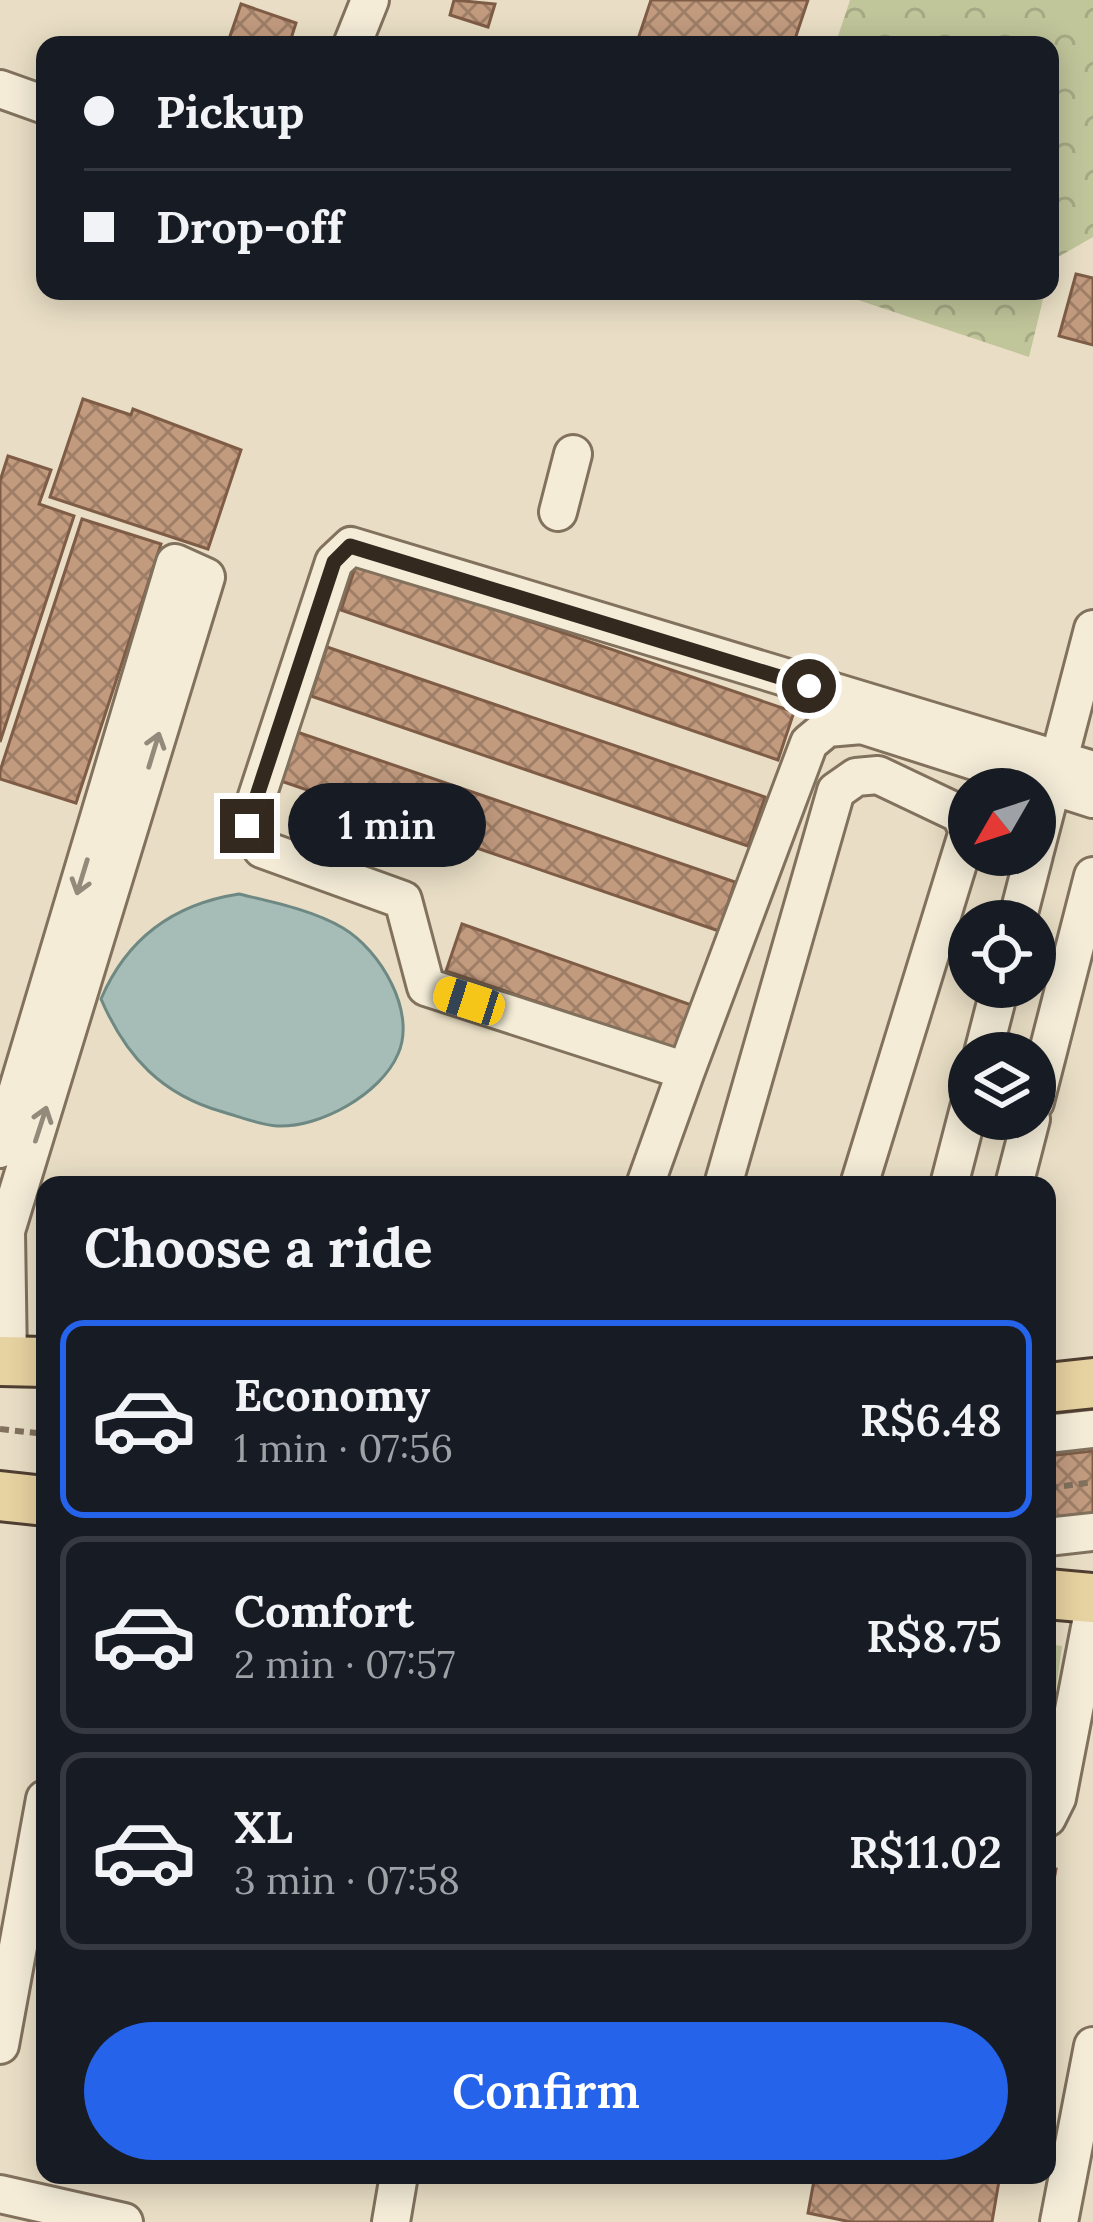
<!DOCTYPE html>
<html lang="en">
<head>
<meta charset="utf-8">
<style>
	:root { --surface:#171b24; --page:#20242c; --text:#f1f3f6; --muted:#9ea1a6; --line:#363941; --accent:#2563eb }
	body { margin:0; font-family:Lora,serif; background:var(--page); color:var(--text); height:100vh; display:flex; flex-direction:column; font-size:45px; white-space:nowrap }
	* { box-sizing:border-box; margin:0 }
	p { font-size:39px; color:var(--muted) }
	.icon { flex:none; width:66px; height:66px; fill:none; stroke:currentColor; stroke-width:2; stroke-linecap:round; stroke-linejoin:round }
	.map { position:relative; flex:1; overflow:hidden }
	.side { position:absolute; left:36px; top:1176px; width:1020px; height:1008px; display:flex; flex-direction:column; background:var(--surface); border-radius:24px; box-shadow:0 6px 30px #0003 }
	.side>* { flex:none }
	.banner { position:absolute; left:36px; top:36px; width:1023px; height:264px; border-radius:24px; box-shadow:0 6px 30px #0003; display:grid; align-content:center; height:264px; padding:0 48px; background:var(--surface) }
	.needle { width:78px; rotate:231deg }
	.tools { position:absolute; left:948px; top:768px; display:grid; gap:24px }
	.tools a { display:grid; place-items:center; width:108px; height:108px; border-radius:50%; background:var(--surface); box-shadow:0 6px 30px #0003; font-size:60px }
	.end { position:absolute; width:54px; height:54px; margin:-27px; border:15px solid #33291f; background:#fff; box-shadow:0 0 0 6px #fff }
	.from { border-radius:50% }
	.bubble { position:absolute; height:84px; border-radius:42px; background:var(--surface); box-shadow:0 6px 30px #0003; font-size:39px; font-weight:600; line-height:84px; text-align:center }
	.car { position:absolute; width:36px; height:72px; margin:-36px -18px; border-radius:15px; box-shadow:0 0 9px 3px #0007; background:linear-gradient(#f5c518 24%,#345 0 40%,#f5c518 0 76%,#345 0 86%,#f5c518 0) }
	.banner b { display:flex; align-items:center; gap:42px; height:114px; font-size:45px }
	.banner b+b { border-top:3px solid var(--line) }
	.banner i { width:30px; height:30px; background:var(--text) }
	ul { padding:0; list-style:none }
	li { display:flex; align-items:center; gap:36px; height:198px; margin:0 24px 18px; padding:0 24px; border:6px solid var(--line); border-radius:24px }
	li div { flex:1 }
	li b { display:block; font-size:45px }
	li em { font-style:normal; font-weight:600 }
	li.active { border-color:var(--accent) }
	li>.icon { width:108px; height:108px; stroke-width:1.5 }
	h2 { padding:0 48px; font-size:54px; line-height:144px }
	.primary-button { display:flex; gap:24px; margin-top:auto; padding:24px 48px }
	.primary-button a { flex:1; height:138px; border-radius:72px; background:var(--accent); color:#fff; font-size:48px; font-weight:600; line-height:138px; text-align:center }
	.map>svg:first-child { display:block }
	.green { fill:#c0c59a }
	.forest { fill:url(#forest-crowns) }
	.water { fill:#a6bcb6; stroke:#6e8983; stroke-width:3 }
	.building { fill:url(#building-cross-hatch); stroke:#7e5c46; stroke-width:3 }
	.lines { fill:none; stroke-linecap:round; stroke-linejoin:round }
	.minor-casing { stroke:#81715d; stroke-width:42 }
	.major-casing { stroke:#503f31; stroke-width:54 }
	.path { stroke:#81715d; stroke-width:6; stroke-dasharray:9 6; stroke-linecap:butt }
	.minor { stroke:#f4ecd7; stroke-width:36 }
	.major { stroke:#e7d2a1; stroke-width:48 }
	.oneway { stroke:#948a7b }
	.route { stroke:#33291f; stroke-width:15 }
</style>
</head>
<body>
<div class="map">
<svg width="1093" height="2222" viewBox="0 0 1093 2222">
	<defs>
		<pattern id="forest-crowns" width="20" height="18" patternUnits="userSpaceOnUse" patternTransform="scale(3)"><rect width="20" height="18" fill="#c0c59a"/><path d="M2 6a3 3 0 1 1 6 0M12 15a3 3 0 1 1 6 0" fill="none" stroke="#a5a984"/></pattern>
		<pattern id="building-cross-hatch" width="8" height="8" patternUnits="userSpaceOnUse" patternTransform="scale(3)"><rect width="8" height="8" fill="#c29b7f"/><path d="M0 0l8 8M0 8l8-8" fill="none" stroke="#9e7e67"/></pattern>
	</defs>
	<rect width="100%" height="100%" fill="#e9dec5"/>
	<path class="green" d="M1047,1644L1062,1646L1047,1755Z"/>
	<path class="forest" d="M850,0H1093V237L1053,260L1050,272V45H835Z
		M831,291H1045L1029,357Z"/>
	<path class="water" d="M239,894C272,902 313,910 343,928C380,950 417,1012 398,1054C381,1094 320,1128 277,1126C260,1125 240,1117 223,1112C162,1095 126,1057 101,999C127,938 174,904 239,894Z"/>
	<path class="building" d="M454,0L495,4L488,27L450,15Z
		M651,0H808L793,45H636Z
		M241,4L296,23L289,45H227Z
		M1076,274L1093,278V345L1059,336Z
		M83,399L131,415L133,409L241,450L208,549L50,497Z
		M8,456L51,470L39,504L74,516L0,742V481Z
		M82,519L161,544L76,803L0,779V771Z
		M357,562L794,712L778,760L341,610Z
		M327,647L765,797L748,846L311,696Z
		M297,732L735,882L719,931L281,781Z
		M462,924L694,1006L679,1050L446,971Z
		M44,1203H45V1267L41,1266Z
		M1093,1451V1514L1047,1519V1456Z
		M1047,1868L1056,1869L1047,1919Z
		M815,2175H1000L992,2222H851L808,2213Z"/>
	<g class="lines">
		<g class="minor-casing">
			<path id="minor" d="M352,45L370,0
				M0,89L45,105
				M558,512L573,454
				M1035,851L1093,629
				M1017,921L1034,855
				M983,1053L1000,987
				M686,1071L809,743L827,728L862,725L1093,799
				M1035,1102L1093,876
				M0,1149L175,563L206,577L6,1231L8,1361
				M645,1185L686,1071L426,987L403,900L262,849L247,827L334,562L351,546L1093,770
				M723,1185L836,791L856,777L878,775L960,814L968,831L859,1185
				M949,1185L969,1108
				M1014,1185L1031,1119
				M1047,1434L1093,1429
				M1047,1537L1093,1532
				M1047,1818L1057,1798L1093,1612
				M0,2045L45,1799
				M0,2194L124,2222
				M391,2222L399,2175
				M1059,2222L1093,2046"/>
		</g>
		<g class="major-casing">
			<path id="major" d="M0,1361L45,1362
				M1047,1388L1093,1383
				M0,1496L45,1501
				M1047,1594L1093,1598"/>
		</g>
		<path class="path" d="M0,1429L45,1434
			M1047,1473L1051,1505
			M1049,1488L1093,1482"/>
		<use href="#minor" class="minor"/>
		<use href="#major" class="major"/>
	</g>
	<defs><path id="oneway-shaft" d="M-6 0H5M1.5-3L5.5 0L1.5 3" fill="none" stroke-width="1.6" stroke-linecap="round" stroke-linejoin="round" transform="scale(3)"/></defs>
	<g class="oneway">
		<use href="#oneway-shaft" transform="translate(154 750) rotate(-73)"/>
		<use href="#oneway-shaft" transform="translate(82 877) rotate(107)"/>
		<use href="#oneway-shaft" transform="translate(41 1124) rotate(-72)"/>
	</g>
	<g class="lines">
		<path class="route" d="M247,826L334,562L350,546L809,686"/>
	</g>
</svg>
<div class="tools">
<a><svg class="needle" viewBox="-14 -14 28 28"><path d="M0-13l5 13h-10z" fill="#e53935"/><path d="M0 13l5-13h-10z" fill="#9ea1a6"/></svg></a>
<a><svg class="icon" aria-label="locate" viewBox="0 0 24 24"><circle cx="12" cy="12" r="6"/><path d="M12 2v4M12 18v4M2 12h4M18 12h4"/></svg></a>
<a><svg class="icon" aria-label="layers" viewBox="0 0 24 24"><path d="M12 4l9 5-9 5-9-5zM3 14l9 5 9-5"/></svg></a>
</div>
<i class="end from" style="left:809px;top:686px"></i>
<i class="end" style="left:247px;top:826px"></i>
<div class="bubble" style="left:288px;top:783px;width:198px">1 min</div>
<i class="car" style="left:469px;top:1001px;rotate:288deg"></i>
<div class="banner">
<b><i class="from"></i>Pickup</b>
<b><i></i>Drop-off</b>
</div>
<section class="side">
<h2>Choose a ride</h2>
<ul>
<li class="active"><svg class="icon" aria-label="car" viewBox="0 0 24 24"><path d="M5 17H2v-5l4-1 3-4h7l3 4 3 1v5h-3M9 17h6M6 11h13"/><circle cx="7" cy="17" r="2"/><circle cx="17" cy="17" r="2"/></svg><div><b>Economy</b><p>1 min · 07:56</p></div><em>R$6.48</em></li>
<li><svg class="icon" aria-label="car" viewBox="0 0 24 24"><path d="M5 17H2v-5l4-1 3-4h7l3 4 3 1v5h-3M9 17h6M6 11h13"/><circle cx="7" cy="17" r="2"/><circle cx="17" cy="17" r="2"/></svg><div><b>Comfort</b><p>2 min · 07:57</p></div><em>R$8.75</em></li>
<li><svg class="icon" aria-label="car" viewBox="0 0 24 24"><path d="M5 17H2v-5l4-1 3-4h7l3 4 3 1v5h-3M9 17h6M6 11h13"/><circle cx="7" cy="17" r="2"/><circle cx="17" cy="17" r="2"/></svg><div><b>XL</b><p>3 min · 07:58</p></div><em>R$11.02</em></li>
</ul>
<div class="primary-button"><a>Confirm</a></div>
</section>
</div>
</body>
</html>
